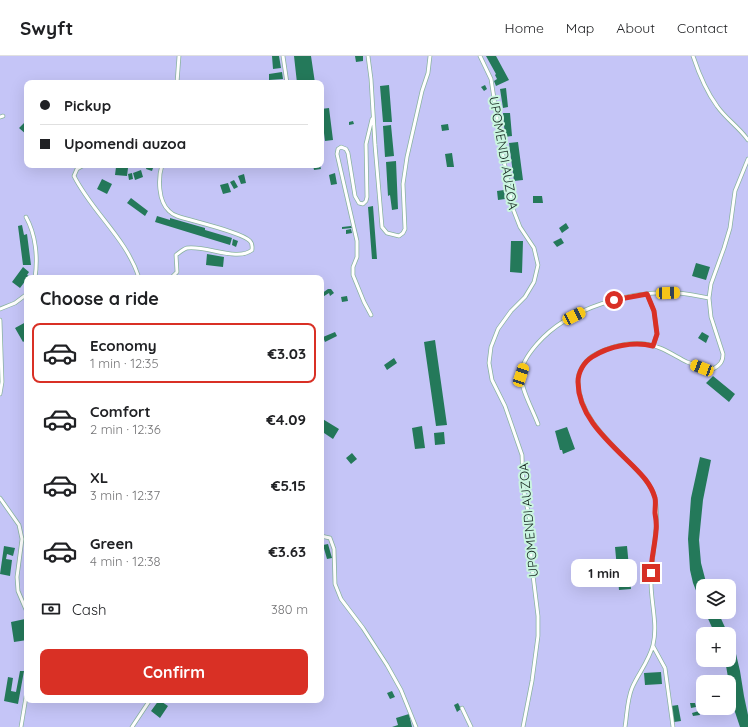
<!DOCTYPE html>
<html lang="en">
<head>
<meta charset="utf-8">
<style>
	:root { --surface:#fff; --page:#f2f2f2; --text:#202124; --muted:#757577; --line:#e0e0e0; --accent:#d93025 }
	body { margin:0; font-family:Quicksand,sans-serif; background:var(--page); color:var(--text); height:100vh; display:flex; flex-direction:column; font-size:15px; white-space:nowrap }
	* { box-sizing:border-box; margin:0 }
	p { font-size:13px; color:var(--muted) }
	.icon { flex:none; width:22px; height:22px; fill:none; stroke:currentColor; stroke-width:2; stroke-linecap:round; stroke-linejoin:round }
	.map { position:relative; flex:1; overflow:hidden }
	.sheet { position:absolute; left:24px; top:219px; width:300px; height:428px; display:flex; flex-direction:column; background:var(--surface); border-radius:8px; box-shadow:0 4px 16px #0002 }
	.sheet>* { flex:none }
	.banner { position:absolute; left:24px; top:24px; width:300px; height:88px; border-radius:8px; box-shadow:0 4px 16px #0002; display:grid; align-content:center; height:88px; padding:0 16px; background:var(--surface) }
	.controls { position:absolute; left:696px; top:523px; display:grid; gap:8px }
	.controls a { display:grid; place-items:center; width:40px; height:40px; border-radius:8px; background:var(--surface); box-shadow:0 4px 16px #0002; font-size:20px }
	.end { position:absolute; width:18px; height:18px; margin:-9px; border:5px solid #d93025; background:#fff; box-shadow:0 0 0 2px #fff }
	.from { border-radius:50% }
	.bubble { position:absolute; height:28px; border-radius:8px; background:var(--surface); box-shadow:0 4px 16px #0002; font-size:13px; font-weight:800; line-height:28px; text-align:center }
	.car { position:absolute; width:12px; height:24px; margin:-12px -6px; border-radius:5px; box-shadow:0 0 3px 1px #0007; background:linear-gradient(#f5c518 24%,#345 0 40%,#f5c518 0 76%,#345 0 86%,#f5c518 0) }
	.banner b { display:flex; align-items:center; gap:14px; height:38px; font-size:15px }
	.banner b+b { border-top:1px solid var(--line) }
	.banner i { width:10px; height:10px; background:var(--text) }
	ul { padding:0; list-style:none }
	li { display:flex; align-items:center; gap:12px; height:60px; margin:0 8px 6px; padding:0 8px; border:2px solid transparent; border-radius:8px }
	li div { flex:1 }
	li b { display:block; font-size:15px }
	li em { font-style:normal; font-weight:800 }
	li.active { border-color:var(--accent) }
	li>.icon { width:36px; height:36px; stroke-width:1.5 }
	h2 { padding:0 16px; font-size:18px; line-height:48px }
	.pay { display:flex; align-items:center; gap:10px; height:44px; padding:0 16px; font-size:15px }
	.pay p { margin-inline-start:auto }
	.cta { display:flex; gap:8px; margin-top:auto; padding:8px 16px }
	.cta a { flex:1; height:46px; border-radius:8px; background:var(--accent); color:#fff; font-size:16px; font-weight:800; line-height:46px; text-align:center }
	header { display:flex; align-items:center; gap:24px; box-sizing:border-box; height:56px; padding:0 20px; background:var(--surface); border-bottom:1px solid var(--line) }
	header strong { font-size:19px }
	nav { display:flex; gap:22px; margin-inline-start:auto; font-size:14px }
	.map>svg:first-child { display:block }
	.green { fill:#c5c5f7; fill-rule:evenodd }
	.building { fill:#24795a }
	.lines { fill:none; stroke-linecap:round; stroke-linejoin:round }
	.lane-casing { stroke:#89b39f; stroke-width:4.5 }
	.lane { stroke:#fff; stroke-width:3 }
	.route { stroke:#d93025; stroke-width:5 }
	.labels { text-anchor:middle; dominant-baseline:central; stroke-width:4; stroke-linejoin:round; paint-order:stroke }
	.street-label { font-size:13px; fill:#172720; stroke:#caf5e0 }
</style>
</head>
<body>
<header>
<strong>Swyft</strong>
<nav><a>Home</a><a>Map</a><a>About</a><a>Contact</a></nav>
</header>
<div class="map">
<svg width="748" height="671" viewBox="0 0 748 671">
	<rect width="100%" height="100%" fill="#bde8d3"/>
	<path class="green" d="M0,0H748V671H0ZM27,27H321V109H27ZM27,222H321V644H27ZM703,530H729V556H703ZM703,578H729V604H703ZM703,626H729V652H703Z"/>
	<path class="building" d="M272,0H279L281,12L273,13Z
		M294,0H311L315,27H297Z
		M355,0H363V5L356,6Z
		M486,0H496L509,24L496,30L494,25L497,23L495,19L496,18Z
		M282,16L283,23L269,24V18Z
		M389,29L392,66H383L380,30Z
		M485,29L487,33L484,35L481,31Z
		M506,32L508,51L503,52L500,33Z
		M329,52L333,84L325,85L321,53Z
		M503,57H510L512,80L505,81Z
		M26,65L27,66V79L19,72Z
		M353,65L354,68L349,69V66Z
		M448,68L449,74L442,75L441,69Z
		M391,69L394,100L385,101L383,70Z
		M518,86L523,124L514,125L509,87Z
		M452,97L454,111H447L445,98Z
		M396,105L398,153L392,154L390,139L388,140L386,106Z
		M147,109H154L152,115L146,113Z
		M313,109H320L321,113L314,114Z
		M116,111L128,112L127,120L115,119Z
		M141,114L143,121L135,124L133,117Z
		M132,117L133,123L129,124L128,118Z
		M335,117L337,128L331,129L329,119Z
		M244,118L246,127L241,128L238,120Z
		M102,123L112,128L107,138L97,133Z
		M234,124L238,131L234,133L230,126Z
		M228,127L231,136L223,138L220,129Z
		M504,134L505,143L498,144L497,135Z
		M533,140H542L543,147H533Z
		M131,142L148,155L145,160L127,147Z
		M373,150L377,203H372L368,151Z
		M157,160L170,164V162L205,172V174L232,182L230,189L155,166Z
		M566,167L569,172L562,177L559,172Z
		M22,169L24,179L27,178L31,209H23L18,170Z
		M351,170L352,172L342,173V171Z
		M351,173L352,177L346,178V174Z
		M561,182L564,187L557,191L553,186Z
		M233,183L238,185L236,191L232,189Z
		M511,185H523L522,217L510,216Z
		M207,198L224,201L223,211L206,209Z
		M696,207L710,211L706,224L692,220Z
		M23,211L29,216L27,219L29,220L20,232L12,226Z
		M328,233H331L334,237L330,240L329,237L321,242V238Z
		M347,240L348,245L342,246L341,241Z
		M26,266L27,268V283L23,286L15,272Z
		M335,276L337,280L325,286L323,281Z
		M702,276L709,280L706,287L698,282Z
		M435,284L447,369L436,370L424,286Z
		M394,302L397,307L387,314L384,309Z
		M713,320L735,338L729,346L706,327Z
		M321,362L339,373L333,383L321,375Z
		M422,370L425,392L415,393L412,372Z
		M567,371L575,393L563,398L562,394H560L555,375Z
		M444,376L445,388L435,389L434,377Z
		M352,397L357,403L351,408L346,402Z
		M700,401L711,404L703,444L699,484L701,507L707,530H703V552L693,527L690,514L688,483L691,442Z
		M328,488L332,502L327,503L323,489Z
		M4,490L15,492L13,500L7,498L6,503L12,504L10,520L0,518Z
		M627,490L631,533L619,534L615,491Z
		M705,556H718L728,578H715Z
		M25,563L27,584L14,586L11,566Z
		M729,581L736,598L740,615L744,640L748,659V671H740L733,650L725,604H729Z
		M20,615H24L18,648L4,645L8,621L13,622L11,635L16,636Z
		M661,616L662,628L645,629L644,617Z
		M392,635L395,641L390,643L387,637Z
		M159,644L168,650L160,662L151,655Z
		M458,647L461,653L457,656L454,649Z
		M690,647H695L696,651L691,652Z
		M678,649L681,665L674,666L671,650Z
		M699,655L700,659L693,660L692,657Z
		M409,658L412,671H392L398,669L396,662Z"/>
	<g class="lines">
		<g class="lane-casing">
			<path id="lane" d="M283,0L287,27
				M368,0L371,23L375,89L382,171L387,177L399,180L403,177L405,173L403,128L407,101L422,35L428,17L430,0
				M480,0L491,23L502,94L513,153L520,171L534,192L538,209L534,226L525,241L511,255L498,273L491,291L489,307L492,324L505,350L522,399L523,431L532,475L531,503L538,560V580L532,625L523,671
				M693,0C699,18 706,35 717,50C726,63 739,71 748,84
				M177,27L179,0
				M0,61L3,60
				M84,109L77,113L74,120C92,156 127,183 139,222
				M162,109C158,122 158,145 169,155C171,157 174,159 177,160C191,165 242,176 250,185C253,188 252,191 252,194C237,206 206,189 187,192C183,193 179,197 176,199L177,216L171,222
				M26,161C36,179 38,202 35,222
				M647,238L654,255L657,278L653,290
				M0,253L15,247L27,238
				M371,259L364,246L353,219V211L357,201V185L337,98L338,93L341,91L346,93L348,97L355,140L359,147L363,148L366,145L367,141L366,88L372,63
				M0,264L2,326L0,338
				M538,368C533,354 521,334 521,319C521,308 530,296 537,288C569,251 632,234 679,237C689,238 699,240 709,242
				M0,442L19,469L22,483L17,521L18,535L27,556
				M321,480L330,482L334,493L335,528L341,543L363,572L387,609L401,634L416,671
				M653,590L665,612L673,671
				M462,652L471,671
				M21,671L27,635
				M132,671L150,644
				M625,671C627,659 627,644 632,632C638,618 649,605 653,589C658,568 651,548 651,526C651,498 660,470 655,442C652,429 642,420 633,410C610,386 578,360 578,324C578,316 584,306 591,301C605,292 628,285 646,288C661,290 673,299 687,306C695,309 704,312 713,313C720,309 723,306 723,298L711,261L709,242L711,228L724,192L730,172L735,135L748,103"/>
		</g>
		<use href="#lane" class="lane"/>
	</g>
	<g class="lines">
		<path class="route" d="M614,244L647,238L654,255L657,278L653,290C634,285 609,290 592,301C584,306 578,316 578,326C578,361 610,387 633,410C642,419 651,428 655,442C656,446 655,452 655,457C656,463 657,469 656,475C655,489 651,503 651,517"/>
	</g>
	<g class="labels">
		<g class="street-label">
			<text transform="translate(504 97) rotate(80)">UPOMENDI AUZOA</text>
			<text transform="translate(528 464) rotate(-95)">UPOMENDI AUZOA</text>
		</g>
	</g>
</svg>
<div class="controls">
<a><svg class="icon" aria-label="layers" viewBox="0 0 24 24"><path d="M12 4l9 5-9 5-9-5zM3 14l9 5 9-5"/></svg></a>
<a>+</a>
<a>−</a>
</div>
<i class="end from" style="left:614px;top:244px"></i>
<i class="end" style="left:651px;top:517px"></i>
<div class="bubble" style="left:571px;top:503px;width:66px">1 min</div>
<i class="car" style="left:668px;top:237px;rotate:88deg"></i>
<i class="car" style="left:574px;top:260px;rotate:63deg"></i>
<i class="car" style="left:702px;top:312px;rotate:291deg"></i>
<i class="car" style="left:521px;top:319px;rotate:18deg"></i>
<div class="banner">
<b><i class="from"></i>Pickup</b>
<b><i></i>Upomendi auzoa</b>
</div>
<section class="sheet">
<h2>Choose a ride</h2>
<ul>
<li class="active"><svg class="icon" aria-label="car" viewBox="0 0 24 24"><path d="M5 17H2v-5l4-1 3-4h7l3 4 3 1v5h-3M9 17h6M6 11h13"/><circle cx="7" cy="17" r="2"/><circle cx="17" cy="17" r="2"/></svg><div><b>Economy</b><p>1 min · 12:35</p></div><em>€3.03</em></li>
<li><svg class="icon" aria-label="car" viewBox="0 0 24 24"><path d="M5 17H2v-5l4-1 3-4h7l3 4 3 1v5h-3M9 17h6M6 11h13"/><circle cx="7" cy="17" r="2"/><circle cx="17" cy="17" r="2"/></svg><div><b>Comfort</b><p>2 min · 12:36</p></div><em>€4.09</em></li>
<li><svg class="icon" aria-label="car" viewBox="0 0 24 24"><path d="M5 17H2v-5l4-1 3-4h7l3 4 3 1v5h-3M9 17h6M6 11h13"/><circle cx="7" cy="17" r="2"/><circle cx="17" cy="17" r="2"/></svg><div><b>XL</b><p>3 min · 12:37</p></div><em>€5.15</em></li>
<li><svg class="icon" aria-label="car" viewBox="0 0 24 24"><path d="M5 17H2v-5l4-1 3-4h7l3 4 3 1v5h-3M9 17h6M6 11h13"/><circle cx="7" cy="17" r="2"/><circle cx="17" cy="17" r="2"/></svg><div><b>Green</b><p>4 min · 12:38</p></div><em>€3.63</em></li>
</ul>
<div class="pay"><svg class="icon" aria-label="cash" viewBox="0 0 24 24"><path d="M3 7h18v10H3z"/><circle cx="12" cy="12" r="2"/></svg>Cash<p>380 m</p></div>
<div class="cta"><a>Confirm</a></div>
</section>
</div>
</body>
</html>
